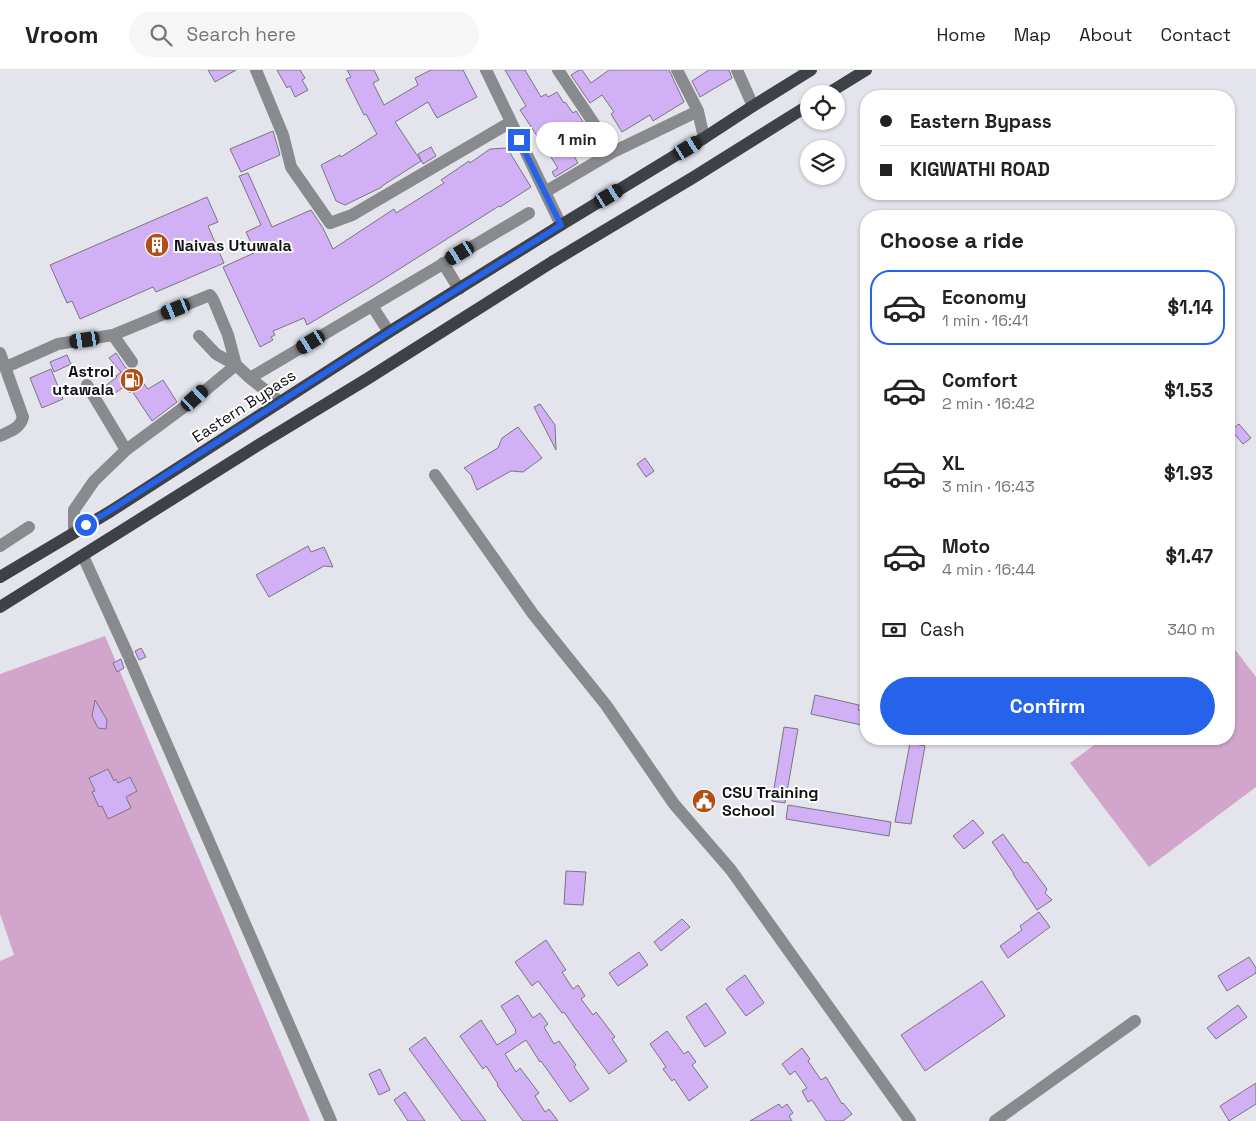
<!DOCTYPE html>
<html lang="en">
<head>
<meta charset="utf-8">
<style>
	:root { --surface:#fff; --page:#f6f6f6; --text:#222; --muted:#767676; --line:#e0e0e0; --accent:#2563eb }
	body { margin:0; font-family:"Space Grotesk",sans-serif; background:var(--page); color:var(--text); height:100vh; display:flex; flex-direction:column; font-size:19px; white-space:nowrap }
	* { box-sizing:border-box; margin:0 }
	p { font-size:16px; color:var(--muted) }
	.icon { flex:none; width:28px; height:28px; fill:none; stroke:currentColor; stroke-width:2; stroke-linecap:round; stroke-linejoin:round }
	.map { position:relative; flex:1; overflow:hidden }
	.side { position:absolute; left:860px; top:140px; width:375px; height:535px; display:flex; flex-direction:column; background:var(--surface); border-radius:20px; box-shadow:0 1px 4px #0004 }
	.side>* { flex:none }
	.banner { position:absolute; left:860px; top:20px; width:375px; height:110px; border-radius:20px; box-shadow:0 1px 4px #0004; display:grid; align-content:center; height:110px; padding:0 20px; background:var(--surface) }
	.fabs { position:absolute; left:800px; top:15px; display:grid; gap:10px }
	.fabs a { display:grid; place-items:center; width:45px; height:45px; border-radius:50%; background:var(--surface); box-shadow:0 1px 4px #0004; font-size:25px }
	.end { position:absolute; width:22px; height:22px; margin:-11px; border:6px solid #2563eb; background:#fff; box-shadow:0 0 0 2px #fff }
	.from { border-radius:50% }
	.bubble { position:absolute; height:35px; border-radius:18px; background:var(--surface); box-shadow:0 1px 4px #0004; font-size:16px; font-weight:700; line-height:35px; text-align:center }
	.car { position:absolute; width:15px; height:30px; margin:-15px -8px; border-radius:6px; box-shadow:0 0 4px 1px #0007; background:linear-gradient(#222 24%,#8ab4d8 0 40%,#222 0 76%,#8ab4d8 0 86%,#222 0) }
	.banner b { display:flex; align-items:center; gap:18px; height:48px; font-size:19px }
	.banner b+b { border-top:1px solid var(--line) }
	.banner i { width:12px; height:12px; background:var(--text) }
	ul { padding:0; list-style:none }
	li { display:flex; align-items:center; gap:15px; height:75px; margin:0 10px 8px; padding:0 10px; border:2px solid transparent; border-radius:20px }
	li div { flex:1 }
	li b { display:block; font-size:19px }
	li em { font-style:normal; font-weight:700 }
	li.on { border-color:var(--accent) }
	li>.icon { width:45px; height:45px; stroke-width:1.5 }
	h2 { padding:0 20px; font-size:22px; line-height:60px }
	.pay { display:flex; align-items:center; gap:12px; height:55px; padding:0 20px; font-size:19px }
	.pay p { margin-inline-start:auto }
	.action { display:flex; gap:10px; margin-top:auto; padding:10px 20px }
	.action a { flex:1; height:58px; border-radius:30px; background:var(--accent); color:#fff; font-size:20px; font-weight:700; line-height:58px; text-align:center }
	header { display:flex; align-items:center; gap:30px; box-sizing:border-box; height:70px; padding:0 25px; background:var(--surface); border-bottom:1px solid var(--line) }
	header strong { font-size:24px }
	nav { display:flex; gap:28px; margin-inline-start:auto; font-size:18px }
	.search { width:350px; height:45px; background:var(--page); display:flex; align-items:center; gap:12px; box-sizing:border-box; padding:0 18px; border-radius:28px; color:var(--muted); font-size:19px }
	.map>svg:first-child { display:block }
	.green { fill:#d2a6cc }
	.building { fill:#d2b0f6; stroke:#79767c }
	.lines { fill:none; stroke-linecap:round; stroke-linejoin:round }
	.minor { stroke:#888a8d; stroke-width:12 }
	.major { stroke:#3e4246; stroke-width:12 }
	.route { stroke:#2563eb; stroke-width:6 }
	.labels { text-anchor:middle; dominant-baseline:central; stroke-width:4; stroke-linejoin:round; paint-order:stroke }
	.poi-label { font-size:16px; font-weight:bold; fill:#121315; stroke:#fff; text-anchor:start }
	.street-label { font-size:16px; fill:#121315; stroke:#fff }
</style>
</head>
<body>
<header>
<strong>Vroom</strong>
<div class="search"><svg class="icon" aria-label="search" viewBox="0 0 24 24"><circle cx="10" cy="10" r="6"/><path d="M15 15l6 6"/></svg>Search here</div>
<nav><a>Home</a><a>Map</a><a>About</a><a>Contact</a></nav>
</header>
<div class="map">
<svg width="1256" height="1051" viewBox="0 0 1256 1051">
	<rect width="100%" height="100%" fill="#e4e5ec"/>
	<path class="green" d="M105,566L310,1051H0V891L14,885L0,844V604Z
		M1230,573L1256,607V717L1149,797L1070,693L1102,669H1229V574Z"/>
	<path class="building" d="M208,0H236L215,12Z
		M277,0H300L305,8L302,10L308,20L295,27L290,16L287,18Z
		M347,0H374L379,10L373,13L384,35L418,15L415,8L431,0H463L477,27L437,48L428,32L395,52L421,91L382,116V117L345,135L336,131L321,95L340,85L341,87L377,64L366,44L364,45L346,9L351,7Z
		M505,0H525L541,27L546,24L548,27L557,22L564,33L565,32L573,43L576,41L595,70L591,72L593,74L574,86L578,93L555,107L552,102L558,98L520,40L526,36Z
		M579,0H582L591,13L609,0H669L684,32L653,51L650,45L622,62L611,44L614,42L602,25L590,33L571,5Z
		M709,0H729L732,8L700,27L692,11Z
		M273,61L280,85L241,102L230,79Z
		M431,77L436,86L423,94L418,84Z
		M507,78L531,117L500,137L499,136L374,215L307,255L304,248L273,261L275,265L271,267L273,270L260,277L223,197L254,183V181H255L246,162L261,155L239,106L248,103L272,157L311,140L323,158L333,179L394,139L396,143L444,113L441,110L469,91L470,93L490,79Z
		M207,127L218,152L208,156L224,193L156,222L153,217L80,249L72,231L67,233L50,195Z
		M116,283L125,297L129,300H133L148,319L163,310L177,332L152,351L132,321L130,323L125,316L111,326L104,317L117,307L116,306L121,302L109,288Z
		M67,285L71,294L54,302L50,292Z
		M51,299L63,329L42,338L30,308Z
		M540,334L555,355L556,380L534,337Z
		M1239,354L1251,368L1243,374L1231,360Z
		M518,357L542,388L523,402L511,401L477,420L471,405L464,398L498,378L502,368Z
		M645,388L654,401L646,407L637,394Z
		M308,476L311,482L324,477L333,497L324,496L269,527L256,505Z
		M141,578L146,587L139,590L135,581Z
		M121,589L124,598L117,602L113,593Z
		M815,625L859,635L858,640L866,641V656L811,644Z
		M95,630L107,650L106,659L98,658L92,646Z
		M784,657L798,659L785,733L772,731Z
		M910,673L925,676L911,754L895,752Z
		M108,699L114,711L116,709L118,713L130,707L137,721L126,727L131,738L108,749L102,736L99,737L92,722L95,721L89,708Z
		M788,735L891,752L889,766L786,749Z
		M973,750L984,763L964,779L953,766Z
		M1003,764L1024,793L1027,792L1047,819L1045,823L1052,830L1037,840L1013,804H1014L992,772Z
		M566,801L586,802L583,835L564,834Z
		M1039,842L1050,857L1008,888L1000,876L1022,860L1020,856Z
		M682,849L690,857L661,881L654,872Z
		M546,870L566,900L562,902L573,919L578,915L585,926L581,929L593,945L596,942L615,967L612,969L627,991L609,1004L575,958L564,942L562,943L538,911L532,916L515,892Z
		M639,882L648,895L618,916L609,903Z
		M1249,887L1256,898V903L1227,921L1218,906Z
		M745,905L764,933L746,946L726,919Z
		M982,911L1005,946L925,1001L901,965Z
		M518,925L533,948L540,943L548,954L544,957L554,974L559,971L576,995L574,997L589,1019L570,1032L541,991L540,992L526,970L505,984L516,1002L520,998L539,1023L535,1026L545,1042L549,1039L558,1051H523L497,1015L498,1014L486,996L483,999L460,966L481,950L497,975L516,963L515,961L516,960L501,936Z
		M706,933L726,963L705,977L686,947Z
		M1238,935L1247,947L1216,969L1207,958Z
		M667,961L684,984L688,981L696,992L692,995L708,1017L689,1031L674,1009L672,1011L663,999L666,997L650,974Z
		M425,967L486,1051H462L409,979Z
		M802,978L810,989L808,991L821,1010L826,1007L842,1034L843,1033L852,1044L843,1051H826L812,1030L808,1032L802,1021L807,1018L795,1001L790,1005L782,994Z
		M380,999L390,1020L379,1025L369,1004Z
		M1256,1013V1034L1229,1051L1220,1036Z
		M405,1022L425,1051H408L394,1030Z
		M779,1034L782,1038L787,1034L793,1043L789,1046L792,1051H750Z"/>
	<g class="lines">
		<path class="minor" d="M256,0L283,65L291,97L330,153L352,145L511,52
			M486,0L561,155
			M558,0L613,82L698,41
			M677,0L698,41L704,68
			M737,0L753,36
			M545,122L613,82
			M443,193L459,219
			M372,236L389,262
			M199,266L216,284L236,295
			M0,283L23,347C20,359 10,361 0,366
			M132,292L113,265L210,225L213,229L228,265L236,295
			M6,297L58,274L113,265
			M250,308L529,143
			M87,315L126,380
			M435,405L533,544L606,635L674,734L731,800L910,1051
			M74,463V440L94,411L126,380L195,329L236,295L250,308L280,332
			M0,476L29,457
			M83,486L128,585
			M130,590L331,1051
			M995,1051L1135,951"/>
		<path class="major" d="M827,24L866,0
			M0,507L111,441L389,262L561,155L704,68L753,36L811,0
			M0,537L260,374L367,309L552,192L694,107L809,35"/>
	</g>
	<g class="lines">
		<path class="route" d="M86,455L111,440L389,262L561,155L519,70"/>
	</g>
	<defs>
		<g id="building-disc" transform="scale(1.25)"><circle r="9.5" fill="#b24f17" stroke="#fff"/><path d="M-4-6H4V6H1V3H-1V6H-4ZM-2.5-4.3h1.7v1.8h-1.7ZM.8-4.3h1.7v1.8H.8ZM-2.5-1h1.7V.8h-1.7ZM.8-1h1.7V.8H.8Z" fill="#fff"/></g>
		<g id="fuel-disc" transform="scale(1.25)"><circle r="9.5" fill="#b24f17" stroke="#fff"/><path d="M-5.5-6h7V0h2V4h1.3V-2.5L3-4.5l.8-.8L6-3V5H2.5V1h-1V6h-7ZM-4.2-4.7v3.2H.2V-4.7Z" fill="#fff"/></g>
		<g id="civic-disc" transform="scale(1.25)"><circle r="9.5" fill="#b24f17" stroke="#fff"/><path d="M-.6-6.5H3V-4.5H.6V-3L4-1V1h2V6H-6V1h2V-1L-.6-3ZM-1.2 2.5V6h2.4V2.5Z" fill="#fff"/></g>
	</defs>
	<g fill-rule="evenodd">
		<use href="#building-disc" x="157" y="175"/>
		<use href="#fuel-disc" x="132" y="310"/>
		<use href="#civic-disc" x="704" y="731"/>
	</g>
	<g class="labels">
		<g class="poi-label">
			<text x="174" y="175">Naivas Utuwala</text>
			<text x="114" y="301" text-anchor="end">Astrol<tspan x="114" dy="18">utawala</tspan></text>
			<text x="722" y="722">CSU Training<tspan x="722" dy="18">School</tspan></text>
		</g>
		<g class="street-label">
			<text transform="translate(244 336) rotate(-33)">Eastern Bypass</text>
		</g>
	</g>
</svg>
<div class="fabs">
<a><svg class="icon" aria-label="locate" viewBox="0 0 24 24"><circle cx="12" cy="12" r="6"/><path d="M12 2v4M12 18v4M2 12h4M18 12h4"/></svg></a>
<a><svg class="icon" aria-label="layers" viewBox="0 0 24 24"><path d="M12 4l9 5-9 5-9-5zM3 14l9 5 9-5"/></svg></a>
</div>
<i class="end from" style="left:86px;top:455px"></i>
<i class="end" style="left:519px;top:70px"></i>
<div class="bubble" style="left:536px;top:52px;width:82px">1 min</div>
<i class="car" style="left:688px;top:78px;rotate:59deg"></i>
<i class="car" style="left:609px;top:126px;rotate:59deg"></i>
<i class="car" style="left:460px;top:183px;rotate:239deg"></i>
<i class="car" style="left:176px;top:239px;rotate:248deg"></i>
<i class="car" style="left:85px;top:270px;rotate:261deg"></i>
<i class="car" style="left:311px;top:272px;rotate:239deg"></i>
<i class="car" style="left:195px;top:328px;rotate:48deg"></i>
<div class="banner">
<b><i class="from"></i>Eastern Bypass</b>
<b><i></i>KIGWATHI ROAD</b>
</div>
<section class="side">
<h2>Choose a ride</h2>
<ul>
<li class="on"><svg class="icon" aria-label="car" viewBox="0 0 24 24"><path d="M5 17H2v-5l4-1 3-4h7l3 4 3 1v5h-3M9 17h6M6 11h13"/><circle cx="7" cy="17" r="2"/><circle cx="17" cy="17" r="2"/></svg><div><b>Economy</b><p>1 min · 16:41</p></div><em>$1.14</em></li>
<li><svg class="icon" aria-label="car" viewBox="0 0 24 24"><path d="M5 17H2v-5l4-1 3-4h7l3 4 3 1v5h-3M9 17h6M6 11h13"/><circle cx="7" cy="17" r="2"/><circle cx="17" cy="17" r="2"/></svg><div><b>Comfort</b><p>2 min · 16:42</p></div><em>$1.53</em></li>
<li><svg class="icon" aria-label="car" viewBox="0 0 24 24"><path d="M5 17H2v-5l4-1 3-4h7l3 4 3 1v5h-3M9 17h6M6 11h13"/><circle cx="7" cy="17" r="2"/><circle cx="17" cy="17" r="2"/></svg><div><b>XL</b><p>3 min · 16:43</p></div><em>$1.93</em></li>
<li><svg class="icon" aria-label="car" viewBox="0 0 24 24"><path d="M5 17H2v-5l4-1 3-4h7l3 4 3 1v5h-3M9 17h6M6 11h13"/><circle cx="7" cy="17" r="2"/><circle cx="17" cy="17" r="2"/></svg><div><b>Moto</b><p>4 min · 16:44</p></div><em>$1.47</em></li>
</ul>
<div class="pay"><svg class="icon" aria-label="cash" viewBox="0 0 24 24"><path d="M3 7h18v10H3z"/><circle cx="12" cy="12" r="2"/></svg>Cash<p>340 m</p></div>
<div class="action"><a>Confirm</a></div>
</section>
</div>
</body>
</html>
